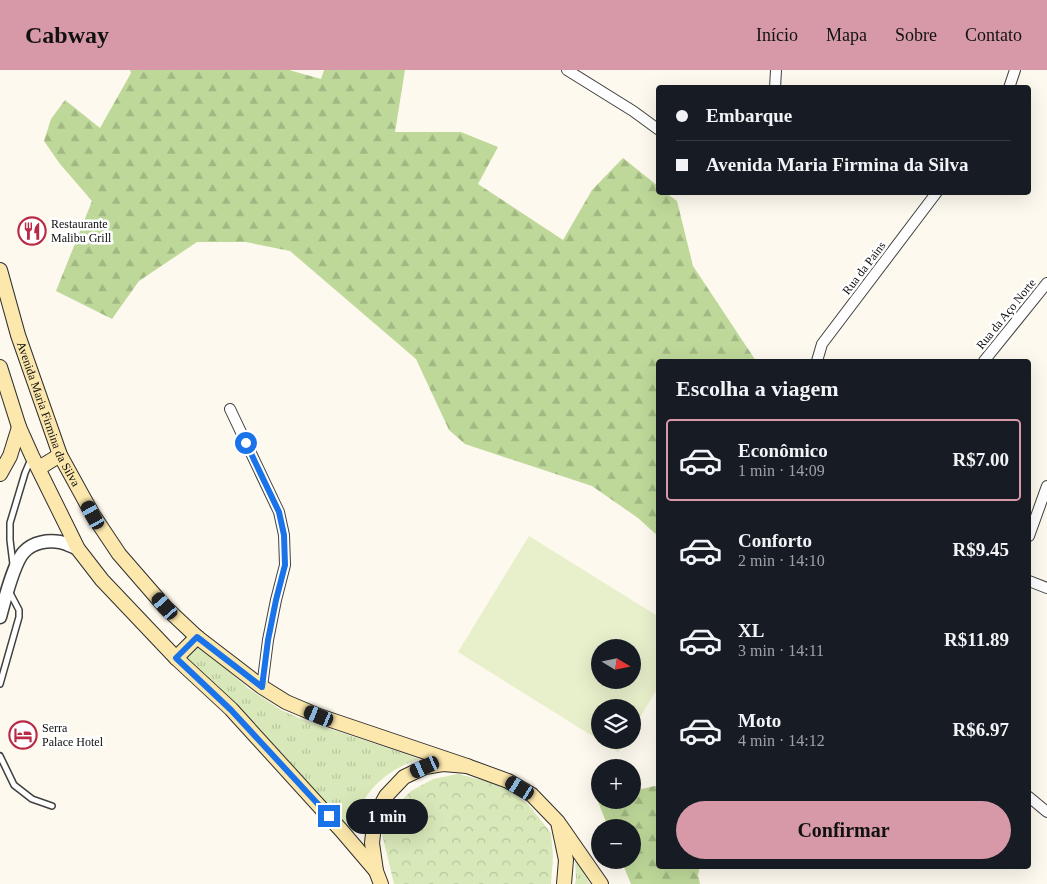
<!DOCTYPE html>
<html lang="pt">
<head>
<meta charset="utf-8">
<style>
	:root { --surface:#171b24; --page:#242831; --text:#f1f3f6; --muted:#9ea1a6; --line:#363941; --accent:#d799a7 }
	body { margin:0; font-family:"Times New Roman",serif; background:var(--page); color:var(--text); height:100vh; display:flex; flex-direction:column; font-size:19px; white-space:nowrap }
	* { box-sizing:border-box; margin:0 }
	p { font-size:16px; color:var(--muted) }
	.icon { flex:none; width:28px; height:28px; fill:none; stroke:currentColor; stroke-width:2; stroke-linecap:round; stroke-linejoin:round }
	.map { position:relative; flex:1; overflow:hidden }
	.details { position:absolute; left:656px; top:289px; width:375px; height:510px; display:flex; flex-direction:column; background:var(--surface); border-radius:5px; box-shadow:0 5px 20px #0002 }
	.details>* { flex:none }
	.guide { position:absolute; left:656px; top:15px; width:375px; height:110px; border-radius:5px; box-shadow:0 5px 20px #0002; display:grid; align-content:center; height:110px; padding:0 20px; background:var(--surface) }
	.needle { width:32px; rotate:100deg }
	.fabs { position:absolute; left:591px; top:569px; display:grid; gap:10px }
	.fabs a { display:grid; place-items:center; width:50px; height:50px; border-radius:50%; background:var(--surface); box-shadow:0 5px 20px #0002; font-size:25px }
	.end { position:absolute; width:22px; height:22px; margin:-11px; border:6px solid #1a73e8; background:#fff; box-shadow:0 0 0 2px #fff }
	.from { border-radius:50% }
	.bubble { position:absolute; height:35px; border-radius:18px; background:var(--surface); box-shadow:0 5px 20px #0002; font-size:16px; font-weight:800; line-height:35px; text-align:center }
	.car { position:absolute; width:15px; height:30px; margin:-15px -8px; border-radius:6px; box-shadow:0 0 4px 1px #0007; background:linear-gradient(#222 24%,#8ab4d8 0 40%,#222 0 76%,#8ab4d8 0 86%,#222 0) }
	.guide b { display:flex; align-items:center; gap:18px; height:48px; font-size:19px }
	.guide b+b { border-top:1px solid var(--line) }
	.guide i { width:12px; height:12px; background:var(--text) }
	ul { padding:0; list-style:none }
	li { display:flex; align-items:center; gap:15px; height:82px; margin:0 10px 8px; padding:0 10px; border:2px solid transparent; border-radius:5px }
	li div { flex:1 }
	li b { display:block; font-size:19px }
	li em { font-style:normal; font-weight:800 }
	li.selected { border-color:var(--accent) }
	li>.icon { width:45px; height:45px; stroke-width:1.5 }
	h2 { padding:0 20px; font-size:22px; line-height:60px }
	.button { display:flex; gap:10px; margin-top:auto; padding:10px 20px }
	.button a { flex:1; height:58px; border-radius:30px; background:var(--accent); color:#111; font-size:20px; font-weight:800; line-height:58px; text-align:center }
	header { display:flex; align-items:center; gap:30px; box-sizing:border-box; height:70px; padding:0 25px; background:var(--accent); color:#111 }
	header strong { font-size:24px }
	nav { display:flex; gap:28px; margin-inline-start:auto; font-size:18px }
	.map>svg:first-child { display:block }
	.grass { fill:url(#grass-tufts) }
	.forest { fill:url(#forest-firs) }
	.park { fill:url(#park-crowns) }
	.pitch { fill:#e8efcb; fill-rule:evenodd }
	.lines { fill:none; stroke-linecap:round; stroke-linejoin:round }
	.service-casing { stroke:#404040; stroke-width:8 }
	.minor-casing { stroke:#404040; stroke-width:12 }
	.tertiary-casing { stroke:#404040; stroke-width:15 }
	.secondary-casing { stroke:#2f2f2f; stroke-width:16 }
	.service { stroke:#fff; stroke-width:5 }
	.minor { stroke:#fff; stroke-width:10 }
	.tertiary { stroke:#fff; stroke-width:12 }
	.secondary { stroke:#fce7ac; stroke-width:14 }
	.route { stroke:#1a73e8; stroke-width:6 }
	.labels { text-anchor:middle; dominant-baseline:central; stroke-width:5; stroke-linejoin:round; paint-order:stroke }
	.poi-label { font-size:12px; fill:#0d0d0d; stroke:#fff; text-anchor:start }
	.street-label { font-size:12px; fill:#0d0d0d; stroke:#fff }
</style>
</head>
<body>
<header>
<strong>Cabway</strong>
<nav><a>Início</a><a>Mapa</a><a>Sobre</a><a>Contato</a></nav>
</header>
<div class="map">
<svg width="1047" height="814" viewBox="0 0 1047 814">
	<defs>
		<pattern id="grass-tufts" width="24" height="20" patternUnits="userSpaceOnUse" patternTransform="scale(1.25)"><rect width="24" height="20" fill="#d8e8b9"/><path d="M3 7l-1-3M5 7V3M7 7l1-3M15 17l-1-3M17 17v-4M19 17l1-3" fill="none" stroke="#b8c69e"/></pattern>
		<pattern id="forest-firs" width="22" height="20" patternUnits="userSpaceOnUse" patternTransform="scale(1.25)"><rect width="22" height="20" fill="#bed899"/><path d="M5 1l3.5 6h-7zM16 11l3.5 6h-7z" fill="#a2b883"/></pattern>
		<pattern id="park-crowns" width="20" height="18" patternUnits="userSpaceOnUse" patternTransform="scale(1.25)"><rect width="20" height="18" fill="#d8e8b9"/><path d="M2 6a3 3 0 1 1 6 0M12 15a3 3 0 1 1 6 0" fill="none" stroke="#b8c69e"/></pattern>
	</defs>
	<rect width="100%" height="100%" fill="#fef9ee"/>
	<path class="grass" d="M199,575L249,619L281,640L306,651L400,682L419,689C383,701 355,727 354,767L262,663L185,587Z
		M575,789L590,814H575L576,809Z"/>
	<path class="forest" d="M130,0H289L321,9L324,0H405L395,62H461L498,77L478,114L563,170L592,120L623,88L659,117V122L666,123L677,131L693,196L756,291H659V467L638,448L592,416L465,374L449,360L416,289L290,181L246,172H197L139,211L112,249L56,221L92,131L60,94L44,71L51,49L65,30L100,58L131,3Z
		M659,715V796H700L698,805L700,814H631L621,790H632V758L608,757L597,729L632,730L633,721Z"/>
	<path class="park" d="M458,704L486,711L508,720L528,734L551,763L553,786L551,814H394L382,764L393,739L411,721L433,709Z"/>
	<path class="pitch" d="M529,466L659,547V616L633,659L632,638H600V670H626L618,682L458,582ZM600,578H632V610H600Z"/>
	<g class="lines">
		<g class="service-casing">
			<path id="service" d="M13,494L10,470V453L25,403L31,389
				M0,614L19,547V540L9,521
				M0,686L14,715L32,729L52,736"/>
		</g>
		<g class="minor-casing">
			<path id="minor" d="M567,0L633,41L659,60
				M775,18L776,0
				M1009,18L1015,0
				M817,291L822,274L937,122
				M984,291L1047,213
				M230,339L279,442L284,465L285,495L276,530L268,570L262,617
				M1029,466L1047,416
				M1029,511L1047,518
				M1029,727L1047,742"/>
		</g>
		<g class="tertiary-casing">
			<path id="tertiary" d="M0,547C4,532 14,492 24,482C33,472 48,470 60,472C66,473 73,477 78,479"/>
		</g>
		<g class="secondary-casing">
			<g id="secondary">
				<path id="s1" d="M0,200L18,265L60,385L93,445L119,484L165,537L197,567L262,617L286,632L319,646L467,696"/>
				<path d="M0,297L19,357L32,386L78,479L102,510L176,588L231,639L341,760L376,801"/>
				<path d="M39,398L60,385"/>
				<path d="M0,404L10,386L19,357"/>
				<path d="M176,588L197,567"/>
				<path d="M560,755L601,814"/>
				<path d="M381,814L376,801L372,773L375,746L386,726L404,707L425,697L443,694L467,696L508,711L532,725L558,752L566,790L564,814"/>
			</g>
		</g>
		<use href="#service" class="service"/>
		<use href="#minor" class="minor"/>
		<use href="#tertiary" class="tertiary"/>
		<use href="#secondary" class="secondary"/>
	</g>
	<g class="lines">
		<path class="route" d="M246,373L279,442L284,465L285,495L276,530L268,570L262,617L197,567L176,588L231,640L329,746"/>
	</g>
	<defs>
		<g id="restaurant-ring" transform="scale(1.4375)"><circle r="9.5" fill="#fff" stroke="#b82a46" stroke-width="1.5"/><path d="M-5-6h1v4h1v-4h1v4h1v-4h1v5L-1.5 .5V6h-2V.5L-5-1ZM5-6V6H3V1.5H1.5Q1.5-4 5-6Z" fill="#b82a46"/></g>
		<g id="hotel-ring" transform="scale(1.4375)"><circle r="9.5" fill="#fff" stroke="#b82a46" stroke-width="1.5"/><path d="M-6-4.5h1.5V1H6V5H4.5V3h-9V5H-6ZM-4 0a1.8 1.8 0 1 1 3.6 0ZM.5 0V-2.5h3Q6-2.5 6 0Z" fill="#b82a46"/></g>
	</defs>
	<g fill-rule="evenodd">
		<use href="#restaurant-ring" x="32" y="161"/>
		<use href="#hotel-ring" x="23" y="665"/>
	</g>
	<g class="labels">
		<g class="poi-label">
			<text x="51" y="154">Restaurante<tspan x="51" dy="14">Malibu Grill</tspan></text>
			<text x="42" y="658">Serra<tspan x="42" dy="14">Palace Hotel</tspan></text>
		</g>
		<g class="street-label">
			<text transform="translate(864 198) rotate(-53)">Rua da Pains</text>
			<text transform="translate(1006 244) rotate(-51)">Rua da Aço Norte</text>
			<text stroke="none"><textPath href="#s1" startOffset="152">Avenida Maria Firmina da Silva</textPath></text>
		</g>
	</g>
</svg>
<div class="fabs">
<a><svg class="needle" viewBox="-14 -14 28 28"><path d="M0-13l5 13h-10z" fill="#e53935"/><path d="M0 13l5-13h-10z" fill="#9ea1a6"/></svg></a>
<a><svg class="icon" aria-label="layers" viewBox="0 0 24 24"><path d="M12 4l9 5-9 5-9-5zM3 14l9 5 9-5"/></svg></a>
<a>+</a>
<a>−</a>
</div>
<i class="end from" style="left:246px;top:373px"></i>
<i class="end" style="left:329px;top:746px"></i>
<div class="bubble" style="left:346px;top:729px;width:82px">1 min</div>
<i class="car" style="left:93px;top:445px;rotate:331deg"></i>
<i class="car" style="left:165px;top:536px;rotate:319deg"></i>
<i class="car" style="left:319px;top:646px;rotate:292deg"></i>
<i class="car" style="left:425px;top:697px;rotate:246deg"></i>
<i class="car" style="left:520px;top:718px;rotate:301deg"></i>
<div class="guide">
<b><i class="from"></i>Embarque</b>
<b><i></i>Avenida Maria Firmina da Silva</b>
</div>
<section class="details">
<h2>Escolha a viagem</h2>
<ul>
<li class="selected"><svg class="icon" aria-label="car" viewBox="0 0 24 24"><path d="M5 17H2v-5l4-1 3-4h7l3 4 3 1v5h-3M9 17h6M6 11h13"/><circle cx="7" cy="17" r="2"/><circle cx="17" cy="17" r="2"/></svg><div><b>Econômico</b><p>1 min · 14:09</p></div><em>R$7.00</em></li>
<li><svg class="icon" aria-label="car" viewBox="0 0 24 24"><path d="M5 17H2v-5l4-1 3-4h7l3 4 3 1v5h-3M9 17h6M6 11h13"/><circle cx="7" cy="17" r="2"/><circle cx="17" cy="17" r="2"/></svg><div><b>Conforto</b><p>2 min · 14:10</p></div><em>R$9.45</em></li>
<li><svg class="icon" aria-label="car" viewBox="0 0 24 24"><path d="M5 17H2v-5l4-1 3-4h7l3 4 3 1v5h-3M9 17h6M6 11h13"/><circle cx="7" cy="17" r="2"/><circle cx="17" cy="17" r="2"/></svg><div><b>XL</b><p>3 min · 14:11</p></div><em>R$11.89</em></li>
<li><svg class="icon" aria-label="car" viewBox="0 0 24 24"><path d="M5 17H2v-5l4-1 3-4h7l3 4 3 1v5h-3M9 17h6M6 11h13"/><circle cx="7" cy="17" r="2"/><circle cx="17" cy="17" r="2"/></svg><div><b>Moto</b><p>4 min · 14:12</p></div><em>R$6.97</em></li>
</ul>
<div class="button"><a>Confirmar</a></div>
</section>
</div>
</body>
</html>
